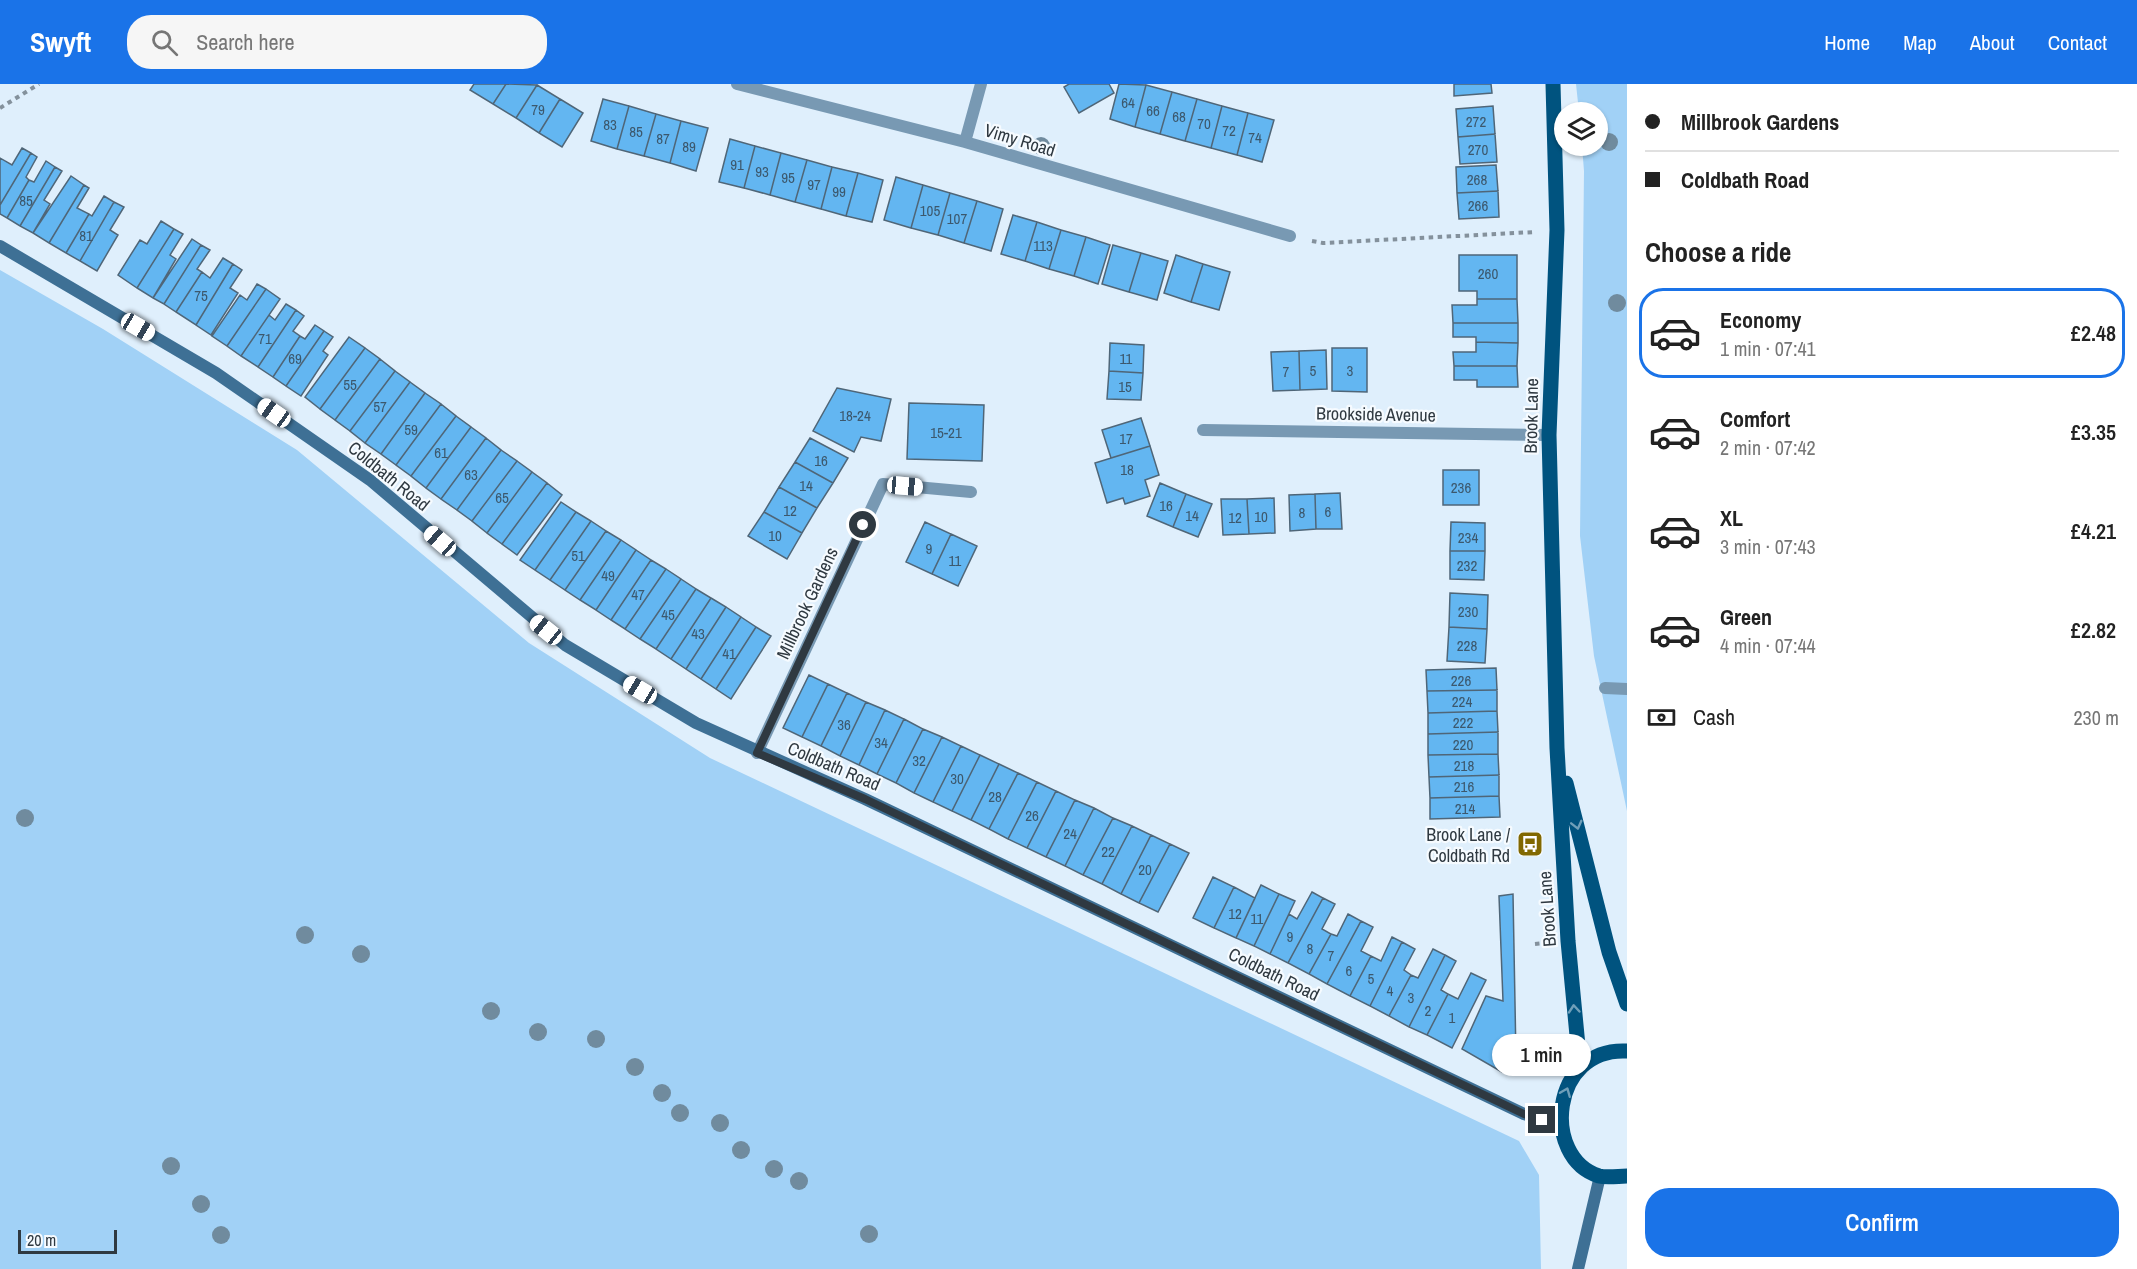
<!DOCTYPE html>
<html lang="en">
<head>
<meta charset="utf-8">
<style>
	:root { --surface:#fff; --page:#f6f6f6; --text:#222; --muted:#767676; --line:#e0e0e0; --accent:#1a73e8 }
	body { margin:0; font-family:"Archivo Narrow",sans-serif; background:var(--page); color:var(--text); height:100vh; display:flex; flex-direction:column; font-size:22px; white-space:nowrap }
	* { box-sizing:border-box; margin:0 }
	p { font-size:20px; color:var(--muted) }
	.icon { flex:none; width:33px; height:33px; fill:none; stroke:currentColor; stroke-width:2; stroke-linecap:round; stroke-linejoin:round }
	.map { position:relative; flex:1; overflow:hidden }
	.drawer { display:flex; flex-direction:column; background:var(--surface); width:510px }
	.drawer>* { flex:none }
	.hud { display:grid; align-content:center; height:132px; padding:0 18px; background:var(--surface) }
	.tools { position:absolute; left:1554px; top:18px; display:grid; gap:12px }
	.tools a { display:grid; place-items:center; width:54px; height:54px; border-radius:50%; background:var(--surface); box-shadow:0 2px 4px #0004; font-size:30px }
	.scale { position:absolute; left:18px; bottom:15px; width:99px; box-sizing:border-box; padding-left:6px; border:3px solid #2f3941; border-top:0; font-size:16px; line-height:21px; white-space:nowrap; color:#2f3941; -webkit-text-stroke:4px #f6fbff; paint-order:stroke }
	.end { position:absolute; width:27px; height:27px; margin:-14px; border:8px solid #2f3941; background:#fff; box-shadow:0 0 0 3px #fff }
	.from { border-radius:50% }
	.bubble { position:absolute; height:42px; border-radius:21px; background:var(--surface); box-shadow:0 2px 4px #0004; font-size:20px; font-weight:600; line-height:42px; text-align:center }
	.car { position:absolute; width:18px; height:36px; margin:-18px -9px; border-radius:8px; box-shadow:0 0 4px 2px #0007; background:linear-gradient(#fff 24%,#345 0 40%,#fff 0 76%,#345 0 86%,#fff 0) }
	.hud b { display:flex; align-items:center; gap:21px; height:57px; font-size:22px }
	.hud b+b { border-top:2px solid var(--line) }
	.hud i { width:15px; height:15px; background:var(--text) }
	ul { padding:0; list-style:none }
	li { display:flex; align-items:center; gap:18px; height:90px; margin:0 12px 9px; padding:0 6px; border:3px solid transparent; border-radius:24px }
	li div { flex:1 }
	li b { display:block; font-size:22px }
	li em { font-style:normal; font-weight:600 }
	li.current { border-color:var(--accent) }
	li>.icon { width:54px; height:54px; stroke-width:1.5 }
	h2 { padding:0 18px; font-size:27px; line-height:72px }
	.pay { display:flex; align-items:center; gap:15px; height:66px; padding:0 18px; font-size:22px }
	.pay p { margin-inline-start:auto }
	.primary-button { display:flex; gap:12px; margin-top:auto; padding:12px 18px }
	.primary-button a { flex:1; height:69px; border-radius:24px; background:var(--accent); color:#fff; font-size:24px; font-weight:600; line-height:69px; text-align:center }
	header { display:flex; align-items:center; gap:36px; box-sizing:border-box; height:84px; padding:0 30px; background:var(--accent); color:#fff }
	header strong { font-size:28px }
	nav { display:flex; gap:33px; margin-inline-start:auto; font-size:21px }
	.search { width:420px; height:54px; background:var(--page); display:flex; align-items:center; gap:15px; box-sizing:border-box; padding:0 21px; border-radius:24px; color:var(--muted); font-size:22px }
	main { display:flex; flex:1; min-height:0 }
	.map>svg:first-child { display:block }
	.green { fill:#a1d1f6 }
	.building { fill:#63b6f1; stroke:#4f6678; stroke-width:1.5 }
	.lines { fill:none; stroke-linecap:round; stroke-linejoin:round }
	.path { stroke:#84919c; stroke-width:4; stroke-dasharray:4.5 4.5; stroke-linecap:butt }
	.minor { stroke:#7899b3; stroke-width:12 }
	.secondary { stroke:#3e7095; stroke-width:12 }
	.primary { stroke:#00537f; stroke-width:15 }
	.tree { fill:#708b9e }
	.oneway { stroke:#6f9fb9 }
	.route { stroke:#2f3941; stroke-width:8 }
	.labels { text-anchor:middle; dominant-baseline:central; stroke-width:4.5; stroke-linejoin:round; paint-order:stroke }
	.number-label { font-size:15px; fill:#3c586d }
	.street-label { font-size:18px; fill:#2f3941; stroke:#f6fbff }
	.poi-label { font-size:18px; fill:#2f3941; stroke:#f6fbff; text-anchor:end }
</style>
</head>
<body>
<header>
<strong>Swyft</strong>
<div class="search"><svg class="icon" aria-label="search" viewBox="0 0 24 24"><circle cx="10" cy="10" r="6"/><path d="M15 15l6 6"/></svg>Search here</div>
<nav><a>Home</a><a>Map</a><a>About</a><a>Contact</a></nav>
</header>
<main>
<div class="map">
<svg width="1627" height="1185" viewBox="0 0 1627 1185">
	<rect width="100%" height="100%" fill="#dfeffc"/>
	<path class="green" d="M1576,0H1627V727L1594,572L1580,452L1584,87L1582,62H1598V28H1579Z
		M0,186L103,245L297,366L529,559L710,674L1519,1057L1539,1091L1541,1185H0Z"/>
	<path class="building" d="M474,0H506L493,20L470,6Z
		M506,0L537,1L516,34L493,20Z
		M1069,0H1109L1114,9L1079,29L1064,3Z
		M1119,0L1146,1L1135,43L1110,35Z
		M1454,0H1491L1492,9L1454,12Z
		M537,1L560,15L539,49L516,34Z
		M1146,1L1172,8L1160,50L1135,43Z
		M1172,8L1197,15L1185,57L1160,50Z
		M560,15L583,29L562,63L539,49Z
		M603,15L629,22L617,65L591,57Z
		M1197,15L1222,22L1211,64L1185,57Z
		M629,22L656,30L644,72L617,65Z
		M1222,22L1248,29L1237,71L1211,64Z
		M1493,22L1495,50L1458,53L1456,25Z
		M1248,29L1274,36L1262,78L1237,71Z
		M656,30L681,37L670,79L644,72Z
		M681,37L708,44L696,87L670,79Z
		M1495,50L1497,78L1460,80L1458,53Z
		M730,55L755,62L744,104L719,98Z
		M755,62L781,69L770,111L744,104Z
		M22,64L31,69L0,121V74L12,81Z
		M31,69L37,73L26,93L29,96L7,134L0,130V121Z
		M781,69L807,76L795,118L770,111Z
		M807,76L832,83L821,125L795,118Z
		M46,77L55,83L20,142L7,134L29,96L34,98Z
		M1496,81L1498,107L1457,109L1456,83Z
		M55,83L62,87L44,116L50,120L33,149L20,142Z
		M832,83L858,89L846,132L821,125Z
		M858,89L883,96L872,138L846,132Z
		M71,92L84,101L49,159L33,149Z
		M896,93L923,101L911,144L884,136Z
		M84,101L89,104L77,124L89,130L66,169L49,159Z
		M923,101L950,109L938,151L911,144Z
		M1498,107L1499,133L1459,135L1457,109Z
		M950,109L977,117L964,159L938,151Z
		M104,112L114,118L80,177L66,169L89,130L92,132Z
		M977,117L1003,125L991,167L964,159Z
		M114,118L124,123L110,146L118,151L97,187L80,177Z
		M1013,131L1037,138L1025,177L1001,170Z
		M161,137L174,145L137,204L118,191L140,156L147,160Z
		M1037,138L1061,146L1049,185L1025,177Z
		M174,145L183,150L170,171L176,175L153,214L137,204Z
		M1061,146L1086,153L1074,192L1049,185Z
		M1086,153L1110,161L1098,200L1074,192Z
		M192,155L201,161L164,220L153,214Z
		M201,161L210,166L197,185L202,188L176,228L164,220Z
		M1113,161L1141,169L1129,208L1102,200Z
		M1141,169L1168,177L1157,216L1129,208Z
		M1176,171L1203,180L1191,218L1164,209Z
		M1459,171H1517V215H1477V207H1459Z
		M223,174L233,180L196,241L176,228L202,188L210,194Z
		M233,180L242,186L230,204L238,209L211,251L196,241Z
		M1203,180L1230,188L1219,226L1191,218Z
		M257,200L266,205L227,262L212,252L240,211L247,216Z
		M266,205L280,215L241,272L227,262Z
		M1477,215H1517L1518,239H1453L1452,221H1477Z
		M286,220L296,226L258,283L241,272L269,231L275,236Z
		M296,226L304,232L293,247L300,252L273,293L258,283Z
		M1453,239H1518V259L1476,258V253H1453Z
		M315,241L324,247L286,302L273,293L300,252L305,255Z
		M324,247L333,253L323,267L328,271L301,312L286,302Z
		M349,253L365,264L320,325L305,313Z
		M1476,258L1518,259L1517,282H1454L1453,268H1476Z
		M1110,259L1144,261L1143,289L1109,287Z
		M365,264L380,275L335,336L320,325Z
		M1332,264H1367V308L1332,307Z
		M1326,266L1327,305L1300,306L1299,267Z
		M1299,267L1300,306L1273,307L1271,268Z
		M380,275L395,287L350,347L335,336Z
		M1454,282H1517L1518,303H1477V296H1454Z
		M395,287L410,298L365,359L350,347Z
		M1109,287L1143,289L1141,316L1107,315Z
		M410,298L425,309L381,370L365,359Z
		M837,304L891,315L881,357L861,353L854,368L813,347Z
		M425,309L441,320L396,381L381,370Z
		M909,319L984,321L982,377L907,375Z
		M441,320L456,332L411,392L396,381Z
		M456,332L471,343L426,404L411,392Z
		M1141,334L1150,362L1111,374L1102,346Z
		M471,343L486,354L441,415L426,404Z
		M486,354L501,366L457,426L441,415Z
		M810,354L848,374L833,399L795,378Z
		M1150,362L1159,391L1145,396L1150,412L1125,420L1123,414L1107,419L1095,379Z
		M501,366L517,377L472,437L457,426Z
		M517,377L532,388L487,449L472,437Z
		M795,378L833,399L817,424L779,403Z
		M1443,386H1479V421H1443Z
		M532,388L547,399L502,460L487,449Z
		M547,399L562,411L517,471L502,460Z
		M1160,399L1186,410L1173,443L1147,432Z
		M779,403L817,424L802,449L764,428Z
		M1340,409L1342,445H1316L1315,410Z
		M1186,410L1212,420L1198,453L1173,443Z
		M1315,410L1316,445L1290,447L1289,411Z
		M1274,414L1275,449L1249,450L1247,415Z
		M1221,415H1247L1249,450L1223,451Z
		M561,418L576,428L535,486L520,476Z
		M576,428L591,437L550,496L535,486Z
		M764,428L802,449L787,475L748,452Z
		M591,437L606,447L565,506L550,496Z
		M925,438L951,450L932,490L906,478Z
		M1451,438L1485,439V467H1450Z
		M606,447L621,456L580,516L565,506Z
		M951,450L977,462L958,502L932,490Z
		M621,456L636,466L596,526L580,516Z
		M636,466L651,476L611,536L596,526Z
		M1450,467H1485L1484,496L1450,495Z
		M651,476L666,485L625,545L611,536Z
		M666,485L681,495L640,555L625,545Z
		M681,495L696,505L656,565L640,555Z
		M696,505L711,514L671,575L656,565Z
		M1450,509L1488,511L1487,545L1449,543Z
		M711,514L726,523L686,585L671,575Z
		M726,523L741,533L701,595L686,585Z
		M741,533L756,543L716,605L701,595Z
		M756,543L771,552L731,615L716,605Z
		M1449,543L1487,545L1485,579L1447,577Z
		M1496,584L1497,606L1427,607L1426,586Z
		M809,591L828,600L802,653L783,644Z
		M828,600L847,609L821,662L802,653Z
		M1497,606V627L1428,629L1427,607Z
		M847,609L866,618L840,672L821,662Z
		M866,618L885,626L859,681L840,672Z
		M885,626L904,635L877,690L859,681Z
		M1497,627L1498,648L1428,650V629Z
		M904,635L923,645L896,699L877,690Z
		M923,645L942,653L914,709L896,699Z
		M1498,648V670L1428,671V650Z
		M942,653L961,662L933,718L914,709Z
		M961,662L980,671L952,727L933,718Z
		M1498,670L1499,691L1429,693L1428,671Z
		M980,671L999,680L971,736L952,727Z
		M999,680L1018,689L989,745L971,736Z
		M1018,689L1037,698L1008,755L989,745Z
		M1499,691V712L1430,714L1429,693Z
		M1037,698L1056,707L1027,764L1008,755Z
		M1056,707L1075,716L1046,773L1027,764Z
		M1499,712L1500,733L1430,735V714Z
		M1075,716L1094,724L1065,782L1046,773Z
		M1094,724L1113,734L1083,791L1065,782Z
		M1113,734L1132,742L1102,800L1083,791Z
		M1132,742L1151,751L1121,810L1102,800Z
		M1151,751L1170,760L1139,819L1121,810Z
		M1170,760L1189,769L1158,828L1139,819Z
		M1213,793L1234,803L1214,844L1193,834Z
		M1261,801L1279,810L1254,862L1236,854Z
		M1234,803L1255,814L1236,854L1214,844Z
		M1312,808L1323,814L1288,879L1270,870L1289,830L1297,835Z
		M1279,810L1295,817L1270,870L1254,862Z
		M1513,810L1516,974L1502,988L1462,965L1486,912L1503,917L1499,812Z
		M1323,814L1335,820L1322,845L1331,850L1309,890L1288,879Z
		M1348,830L1361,837L1327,900L1309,890L1331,850L1337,852Z
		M1361,837L1373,843L1361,867L1371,872L1350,912L1327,900Z
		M1392,853L1402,858L1370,922L1350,912L1371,872L1381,877Z
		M1402,858L1415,865L1404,886L1411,891L1389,932L1370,922Z
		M1433,865L1445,871L1409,943L1389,932L1411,891L1418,894Z
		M1445,871L1456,877L1441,906L1448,910L1427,951L1409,943Z
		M1471,889L1486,896L1452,964L1427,951L1448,910L1458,915Z"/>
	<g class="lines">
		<path class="path" d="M0,24L39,0
			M1312,157L1323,159L1535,148
			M1535,860L1545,859"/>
		<path class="minor" d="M737,0L965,58L1290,152
			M965,58L981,0
			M1203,346L1549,351
			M1605,604L1627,605
			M757,669L883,400L971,408"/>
		<path class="secondary" d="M0,162L216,289L370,396L565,561L696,639L865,715L1524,1030L1561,1043
			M1578,1185L1600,1092"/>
		<path class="primary" d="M1553,0L1557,146L1549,351L1557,664L1568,857L1580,983
			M1566,699L1609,868L1627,920
			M1627,967C1550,963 1541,1074 1599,1092C1607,1094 1619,1092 1627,1092"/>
	</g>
	<g class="tree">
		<circle cx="1609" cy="58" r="9"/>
		<circle cx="1041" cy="62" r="9"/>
		<circle cx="1617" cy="219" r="9"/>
		<circle cx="25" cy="734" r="9"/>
		<circle cx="305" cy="851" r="9"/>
		<circle cx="361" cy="870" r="9"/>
		<circle cx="491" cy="927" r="9"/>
		<circle cx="538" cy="948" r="9"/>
		<circle cx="596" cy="955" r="9"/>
		<circle cx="635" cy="983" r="9"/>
		<circle cx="662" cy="1009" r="9"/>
		<circle cx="680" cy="1029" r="9"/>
		<circle cx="720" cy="1039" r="9"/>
		<circle cx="741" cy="1066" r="9"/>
		<circle cx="171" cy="1082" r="9"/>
		<circle cx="774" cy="1085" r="9"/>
		<circle cx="799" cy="1097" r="9"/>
		<circle cx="201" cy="1120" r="9"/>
		<circle cx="869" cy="1150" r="9"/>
		<circle cx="221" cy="1151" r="9"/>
	</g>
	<defs><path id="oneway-chevron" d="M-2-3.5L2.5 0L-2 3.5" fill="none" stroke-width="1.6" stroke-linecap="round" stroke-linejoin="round" transform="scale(1.5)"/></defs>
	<g class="oneway">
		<use href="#oneway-chevron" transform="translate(1577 741) rotate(76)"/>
		<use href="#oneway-chevron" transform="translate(1574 925) rotate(-95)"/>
		<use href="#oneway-chevron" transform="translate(1566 1008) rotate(-68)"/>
	</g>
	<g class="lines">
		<path class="route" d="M863,441L757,669L865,715L1524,1030L1542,1036"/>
	</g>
	<defs>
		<g id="bus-square" transform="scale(1.35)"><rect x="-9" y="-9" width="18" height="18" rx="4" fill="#816800" stroke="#f6fbff"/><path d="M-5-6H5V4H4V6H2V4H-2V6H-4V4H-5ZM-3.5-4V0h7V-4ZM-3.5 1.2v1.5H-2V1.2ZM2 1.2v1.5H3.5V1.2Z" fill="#fff"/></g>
	</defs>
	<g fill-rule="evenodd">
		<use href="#bus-square" x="1530" y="760"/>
	</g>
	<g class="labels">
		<g class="number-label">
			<text x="1128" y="18">64</text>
			<text x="538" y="25">79</text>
			<text x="1153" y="26">66</text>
			<text x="1179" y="32">68</text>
			<text x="1476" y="37">272</text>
			<text x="1204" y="39">70</text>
			<text x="610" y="40">83</text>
			<text x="1229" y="46">72</text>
			<text x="636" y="47">85</text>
			<text x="1255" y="53">74</text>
			<text x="663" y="54">87</text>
			<text x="689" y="62">89</text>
			<text x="1478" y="65">270</text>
			<text x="737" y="80">91</text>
			<text x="762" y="87">93</text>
			<text x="788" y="93">95</text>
			<text x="1477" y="95">268</text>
			<text x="814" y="100">97</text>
			<text x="839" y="107">99</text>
			<text x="26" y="116">85</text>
			<text x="1478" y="121">266</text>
			<text x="930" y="126">105</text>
			<text x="957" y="134">107</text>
			<text x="86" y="151">81</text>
			<text x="1043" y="161">113</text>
			<text x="1488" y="189">260</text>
			<text x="201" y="211">75</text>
			<text x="265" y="254">71</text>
			<text x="295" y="274">69</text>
			<text x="1126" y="274">11</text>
			<text x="1313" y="286">5</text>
			<text x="1350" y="286">3</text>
			<text x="1286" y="287">7</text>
			<text x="350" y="300">55</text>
			<text x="1125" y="302">15</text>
			<text x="380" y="322">57</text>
			<text x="855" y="331">18-24</text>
			<text x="411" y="345">59</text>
			<text x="946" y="348">15-21</text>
			<text x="1126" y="354">17</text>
			<text x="441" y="368">61</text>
			<text x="821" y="376">16</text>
			<text x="1127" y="385">18</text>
			<text x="471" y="390">63</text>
			<text x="806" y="401">14</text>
			<text x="1461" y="403">236</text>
			<text x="502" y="413">65</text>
			<text x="1166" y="421">16</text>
			<text x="790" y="426">12</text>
			<text x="1328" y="427">6</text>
			<text x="1302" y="428">8</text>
			<text x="1192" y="431">14</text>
			<text x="1261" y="432">10</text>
			<text x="1235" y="433">12</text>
			<text x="775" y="451">10</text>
			<text x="1468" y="453">234</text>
			<text x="929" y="464">9</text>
			<text x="578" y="471">51</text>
			<text x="955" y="476">11</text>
			<text x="1467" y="481">232</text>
			<text x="608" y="491">49</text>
			<text x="638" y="510">47</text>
			<text x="1468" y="527">230</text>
			<text x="668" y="530">45</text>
			<text x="698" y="549">43</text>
			<text x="1467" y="561">228</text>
			<text x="729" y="569">41</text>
			<text x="1461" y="596">226</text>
			<text x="1462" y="617">224</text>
			<text x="1463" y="638">222</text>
			<text x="844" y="640">36</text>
			<text x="881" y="658">34</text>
			<text x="1463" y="660">220</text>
			<text x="919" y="676">32</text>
			<text x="1464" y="681">218</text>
			<text x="957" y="694">30</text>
			<text x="1464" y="702">216</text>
			<text x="995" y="712">28</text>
			<text x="1465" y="724">214</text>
			<text x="1032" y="731">26</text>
			<text x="1070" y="749">24</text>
			<text x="1108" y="767">22</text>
			<text x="1145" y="785">20</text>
			<text x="1235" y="829">12</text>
			<text x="1257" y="834">11</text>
			<text x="1290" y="852">9</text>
			<text x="1310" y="864">8</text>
			<text x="1331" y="871">7</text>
			<text x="1349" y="886">6</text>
			<text x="1371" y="894">5</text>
			<text x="1390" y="906">4</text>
			<text x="1411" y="913">3</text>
			<text x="1428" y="926">2</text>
			<text x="1452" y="933">1</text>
		</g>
		<g class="street-label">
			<text transform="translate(1020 56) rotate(17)">Vimy Road</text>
			<text transform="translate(1376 330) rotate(1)">Brookside Avenue</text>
			<text transform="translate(1531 332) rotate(-89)">Brook Lane</text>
			<text transform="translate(389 392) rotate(39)">Coldbath Road</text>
			<text transform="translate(807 519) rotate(-65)">Millbrook Gardens</text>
			<text transform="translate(834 682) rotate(23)">Coldbath Road</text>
			<text transform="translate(1547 825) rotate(-94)">Brook Lane</text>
			<text transform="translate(1274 890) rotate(26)">Coldbath Road</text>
		</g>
		<g class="poi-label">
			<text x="1510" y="750">Brook Lane /<tspan x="1510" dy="21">Coldbath Rd</tspan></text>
		</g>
	</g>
</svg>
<div class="tools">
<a><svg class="icon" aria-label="layers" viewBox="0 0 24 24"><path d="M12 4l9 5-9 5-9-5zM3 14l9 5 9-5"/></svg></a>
</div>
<div class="scale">20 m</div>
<i class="end from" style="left:863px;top:441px"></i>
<i class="end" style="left:1542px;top:1036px"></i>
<div class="bubble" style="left:1492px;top:950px;width:99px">1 min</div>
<i class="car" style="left:138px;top:243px;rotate:120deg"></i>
<i class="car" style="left:274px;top:329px;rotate:305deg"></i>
<i class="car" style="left:905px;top:402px;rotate:95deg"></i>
<i class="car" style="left:440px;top:457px;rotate:311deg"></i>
<i class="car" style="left:546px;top:546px;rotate:309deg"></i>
<i class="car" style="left:640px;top:606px;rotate:301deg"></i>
</div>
<section class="drawer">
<div class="hud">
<b><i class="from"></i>Millbrook Gardens</b>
<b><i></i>Coldbath Road</b>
</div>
<h2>Choose a ride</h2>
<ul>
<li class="current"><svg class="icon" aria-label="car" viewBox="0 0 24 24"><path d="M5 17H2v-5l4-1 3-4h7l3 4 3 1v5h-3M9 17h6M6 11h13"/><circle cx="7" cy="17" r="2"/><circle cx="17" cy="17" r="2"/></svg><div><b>Economy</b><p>1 min · 07:41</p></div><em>£2.48</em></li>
<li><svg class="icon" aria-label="car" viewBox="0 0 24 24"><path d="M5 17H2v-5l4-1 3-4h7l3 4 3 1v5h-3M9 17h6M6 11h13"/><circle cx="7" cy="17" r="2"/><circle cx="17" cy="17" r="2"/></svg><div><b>Comfort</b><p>2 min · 07:42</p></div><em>£3.35</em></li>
<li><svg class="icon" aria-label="car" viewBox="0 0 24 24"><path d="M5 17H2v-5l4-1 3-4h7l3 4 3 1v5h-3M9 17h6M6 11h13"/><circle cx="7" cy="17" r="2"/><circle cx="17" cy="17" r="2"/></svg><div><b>XL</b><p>3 min · 07:43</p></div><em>£4.21</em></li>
<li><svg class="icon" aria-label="car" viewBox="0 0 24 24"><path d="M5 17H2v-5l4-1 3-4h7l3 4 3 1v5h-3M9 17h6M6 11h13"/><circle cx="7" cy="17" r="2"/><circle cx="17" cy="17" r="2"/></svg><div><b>Green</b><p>4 min · 07:44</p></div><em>£2.82</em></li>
</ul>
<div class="pay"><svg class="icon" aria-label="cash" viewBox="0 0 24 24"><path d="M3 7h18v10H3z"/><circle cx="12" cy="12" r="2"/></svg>Cash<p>230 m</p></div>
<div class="primary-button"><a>Confirm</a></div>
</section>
</main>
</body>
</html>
